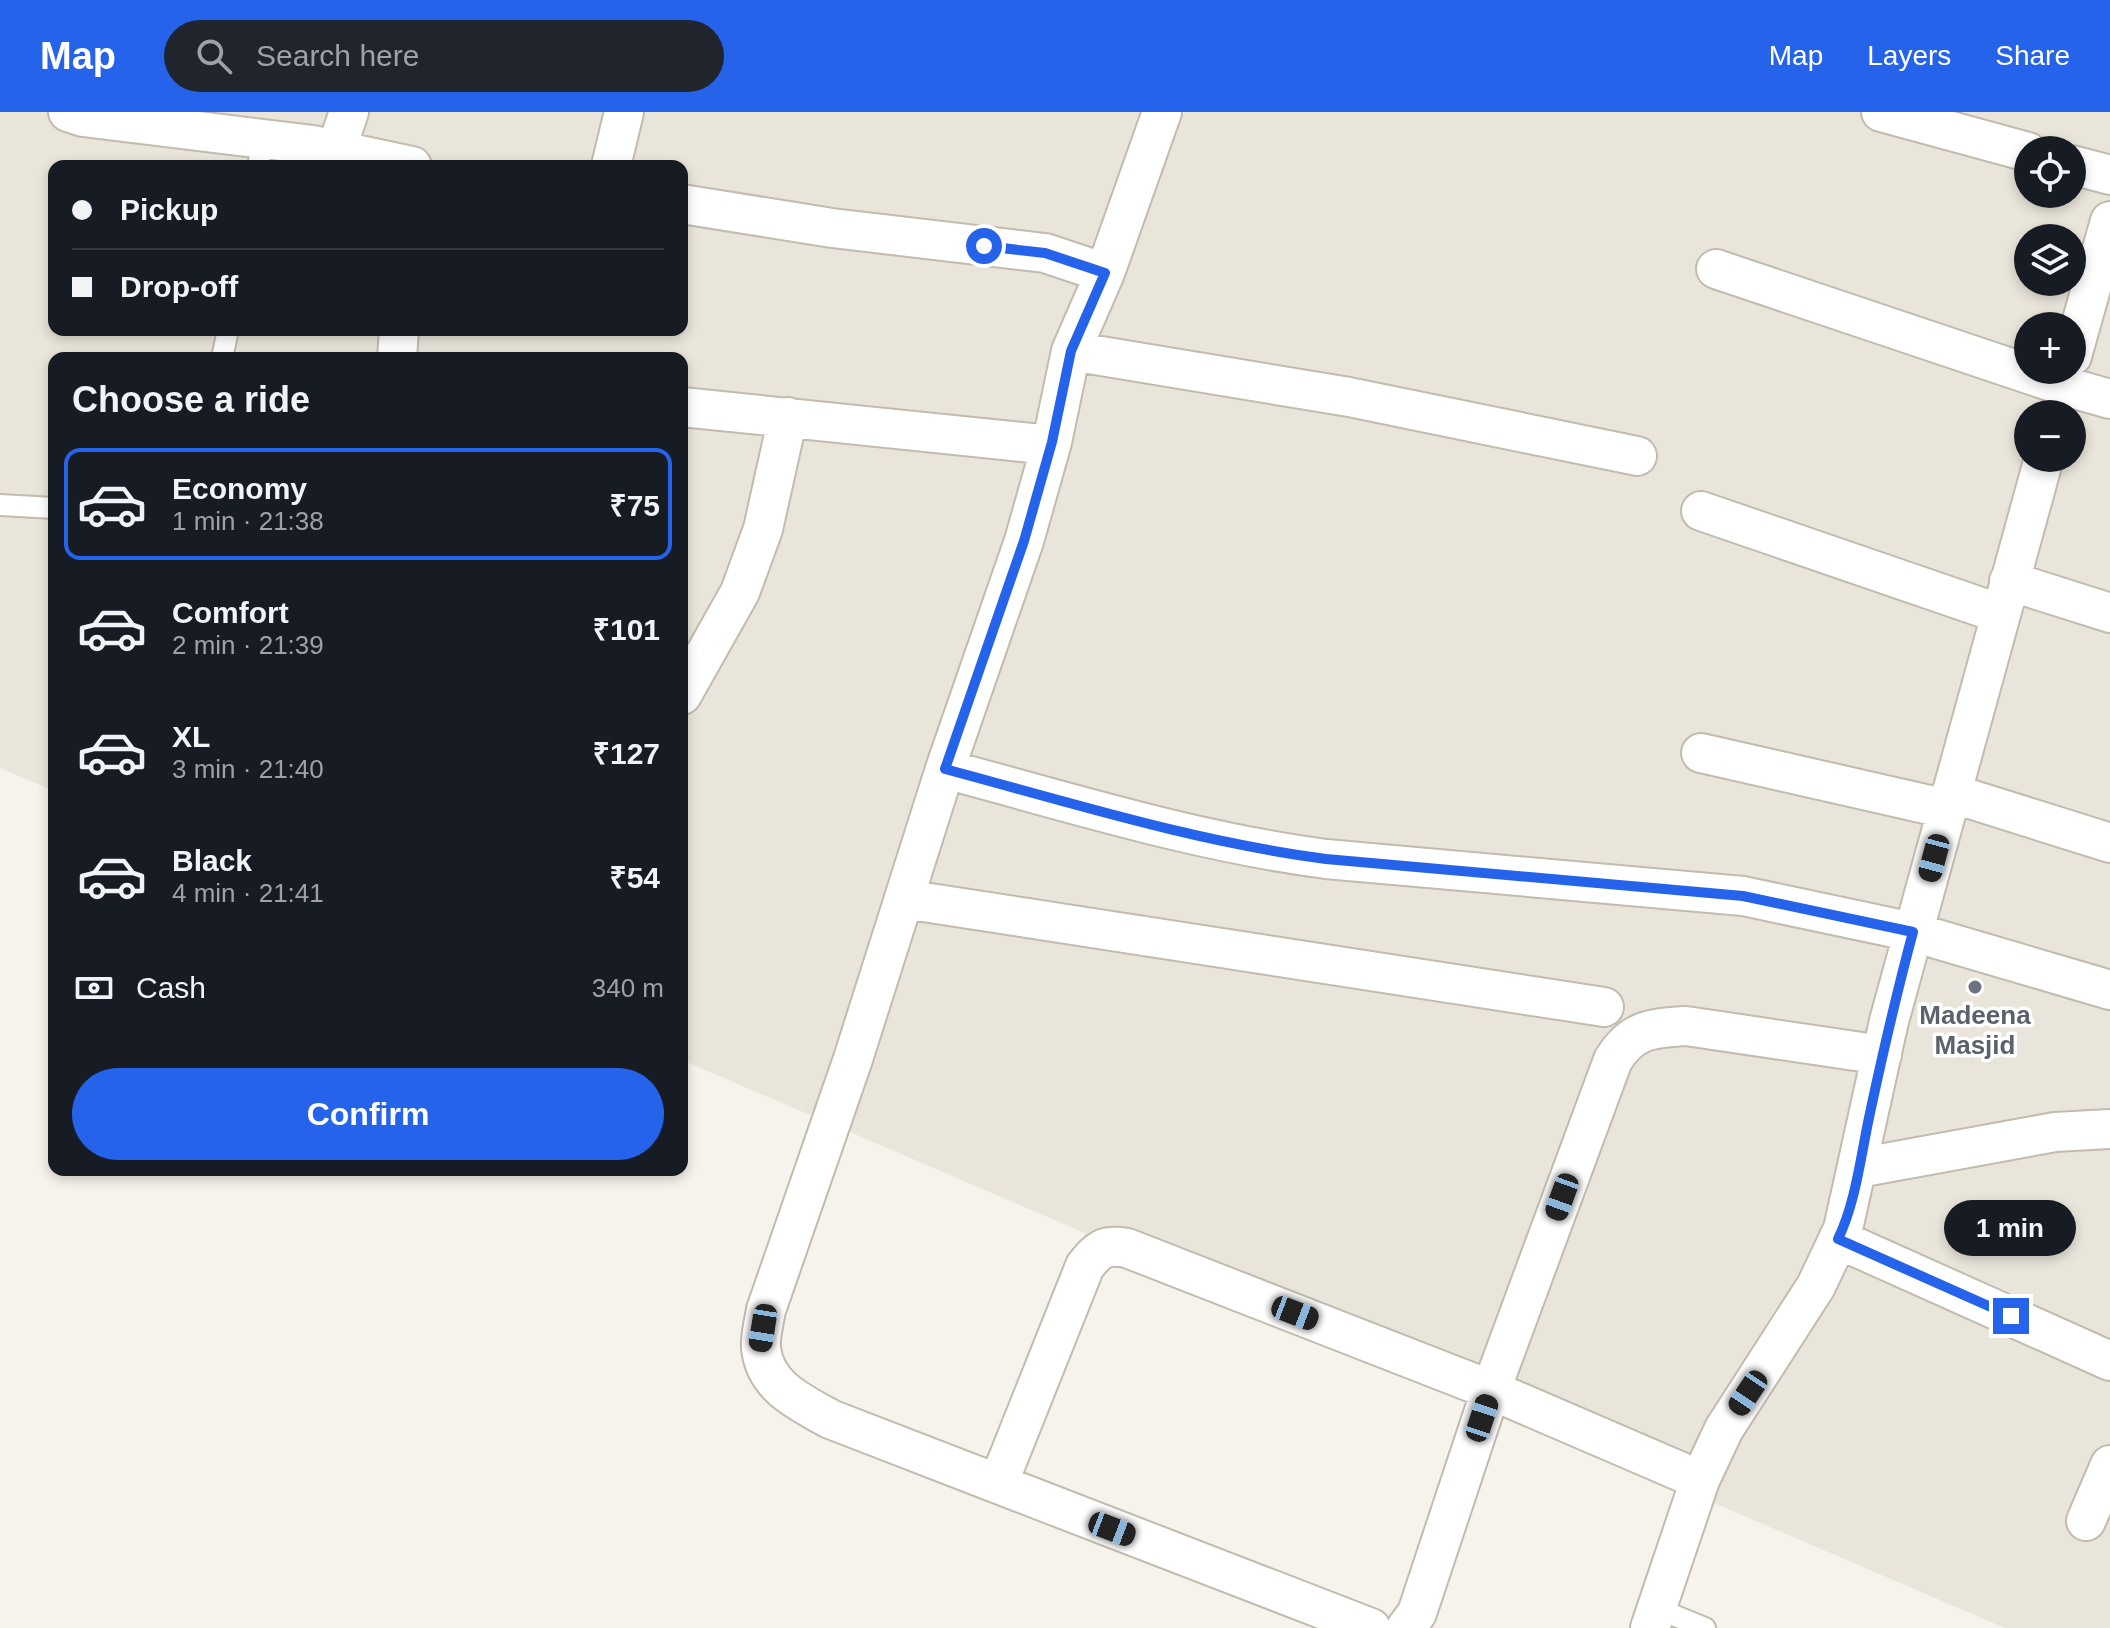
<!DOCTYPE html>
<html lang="en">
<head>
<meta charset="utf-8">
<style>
	:root { --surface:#171b24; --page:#20242c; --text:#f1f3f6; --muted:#9ea1a6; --line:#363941; --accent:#2563eb }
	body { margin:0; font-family:Arial,sans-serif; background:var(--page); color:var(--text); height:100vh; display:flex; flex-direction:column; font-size:30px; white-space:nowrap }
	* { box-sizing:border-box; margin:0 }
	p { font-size:26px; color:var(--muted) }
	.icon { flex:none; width:44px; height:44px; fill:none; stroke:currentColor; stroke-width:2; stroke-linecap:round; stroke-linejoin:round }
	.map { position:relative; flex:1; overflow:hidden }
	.panel { position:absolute; left:48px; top:240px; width:640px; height:824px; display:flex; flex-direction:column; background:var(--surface); border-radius:16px; box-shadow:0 4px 12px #0003 }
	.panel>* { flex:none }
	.top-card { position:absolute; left:48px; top:48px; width:640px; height:176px; border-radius:16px; box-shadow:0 4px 12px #0003; display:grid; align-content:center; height:176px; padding:0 24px; background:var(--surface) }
	.buttons { position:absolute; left:2014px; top:24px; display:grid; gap:16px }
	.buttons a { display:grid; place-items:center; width:72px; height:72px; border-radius:50%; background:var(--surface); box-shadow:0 4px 12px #0003; font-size:40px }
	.end { position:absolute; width:36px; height:36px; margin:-18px; border:10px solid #2563eb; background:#fff; box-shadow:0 0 0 4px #fff }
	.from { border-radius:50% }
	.bubble { position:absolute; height:56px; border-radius:28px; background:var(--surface); box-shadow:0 4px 12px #0003; font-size:26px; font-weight:800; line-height:56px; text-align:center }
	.car { position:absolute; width:24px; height:48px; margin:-24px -12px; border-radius:10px; box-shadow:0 0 6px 2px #0007; background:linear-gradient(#222 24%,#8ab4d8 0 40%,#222 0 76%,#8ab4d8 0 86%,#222 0) }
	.top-card b { display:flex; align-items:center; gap:28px; height:76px; font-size:30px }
	.top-card b+b { border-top:2px solid var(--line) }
	.top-card i { width:20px; height:20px; background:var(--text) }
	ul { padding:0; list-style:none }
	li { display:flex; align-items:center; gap:24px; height:112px; margin:0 16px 12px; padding:0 8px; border:4px solid transparent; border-radius:16px }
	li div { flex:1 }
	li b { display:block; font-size:30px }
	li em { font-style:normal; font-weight:800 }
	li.selected { border-color:var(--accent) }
	li>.icon { width:72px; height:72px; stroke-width:1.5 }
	h2 { padding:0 24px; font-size:36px; line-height:96px }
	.pay { display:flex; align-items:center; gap:20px; height:88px; padding:0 24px; font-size:30px }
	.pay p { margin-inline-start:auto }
	.cta { display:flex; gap:16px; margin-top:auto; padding:16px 24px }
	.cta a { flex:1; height:92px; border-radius:48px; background:var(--accent); color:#fff; font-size:32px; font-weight:800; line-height:92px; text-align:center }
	header { display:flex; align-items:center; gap:48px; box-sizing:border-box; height:112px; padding:0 40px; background:var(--accent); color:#fff }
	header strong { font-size:38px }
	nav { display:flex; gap:44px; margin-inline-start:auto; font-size:28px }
	.search { width:560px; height:72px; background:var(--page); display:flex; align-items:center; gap:20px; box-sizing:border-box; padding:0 28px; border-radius:44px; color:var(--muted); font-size:30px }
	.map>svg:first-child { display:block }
	.residential { fill:#eae5da; fill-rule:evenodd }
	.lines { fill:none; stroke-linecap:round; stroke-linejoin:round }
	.service-casing { stroke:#c2bbae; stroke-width:24 }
	.minor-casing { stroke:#c2bbae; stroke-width:42 }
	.service { stroke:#fff; stroke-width:20 }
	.minor { stroke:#fff; stroke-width:38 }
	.route { stroke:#2563eb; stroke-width:10 }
	.worship-dot { fill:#6b7280; stroke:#fff; stroke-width:3 }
	.labels { text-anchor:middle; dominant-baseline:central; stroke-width:7; stroke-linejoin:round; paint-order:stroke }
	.worship-label { font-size:26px; font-weight:bold; fill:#5b616d; stroke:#fff }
</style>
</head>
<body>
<header>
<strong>Map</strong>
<div class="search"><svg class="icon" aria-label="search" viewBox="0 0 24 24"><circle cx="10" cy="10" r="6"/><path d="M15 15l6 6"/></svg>Search here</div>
<nav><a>Map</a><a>Layers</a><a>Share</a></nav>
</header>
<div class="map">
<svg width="2110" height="1516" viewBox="0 0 2110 1516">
	<rect width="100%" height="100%" fill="#f6f3ec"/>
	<path class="residential" d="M0,0H2110V1516H2005L682,948V246H54V679L0,656ZM2028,38H2072V82H2028ZM54,54H682V218H54ZM2028,126H2072V170H2028ZM2028,214H2072V258H2028ZM2028,302H2072V346H2028Z"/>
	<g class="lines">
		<g class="service-casing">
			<path id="service" d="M258,54L264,26
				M222,246L228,218
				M0,393L54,396
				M1656,1496L1705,1516"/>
		</g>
		<g class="minor-casing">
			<path id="minor" d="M68,0L83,5L313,33L412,54
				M1162,0L1105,161L1071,239L1052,330L1024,429L945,657L853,947L766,1198C764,1210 760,1224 761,1236C765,1275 800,1290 830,1307L1371,1516
				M1881,0L2028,40
				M336,38L349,0
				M2072,53L2110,63
				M611,54L624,0
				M682,92L832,116L1045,141L1105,161
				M1716,157L2064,274L2110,287
				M1071,239L1349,285L1637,344
				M2072,244L2110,109
				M397,246L399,218
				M682,295L1031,331L1052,330
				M1701,399L2001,502
				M2009,469L2110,501
				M682,583L740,480L763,417L788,305
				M1701,641L1947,697
				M945,657C1072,691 1196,730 1326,747L1743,784L1913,820L2110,878
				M1951,681L2110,731
				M904,787L1604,895
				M1858,1056L2055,1020L2110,1017
				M1838,1127L2110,1249
				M998,1372L1085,1154C1099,1137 1104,1132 1127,1136L1491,1278L1700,1368
				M2086,1409L2110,1353
				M1406,1516L1417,1501L1491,1278L1613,948C1632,917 1652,916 1686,914L1882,943
				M1650,1516L1700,1368L1724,1317L1816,1174L1843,1117L1889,909L2044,346"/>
		</g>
		<use href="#service" class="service"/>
		<use href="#minor" class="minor"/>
	</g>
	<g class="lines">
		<path class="route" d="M984,134L1045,141L1105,161L1071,239L1052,330L1024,429L945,657C1072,691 1196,730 1326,747L1743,784L1913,820C1897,880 1883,940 1870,1001C1861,1042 1856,1090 1838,1127L2011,1204"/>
	</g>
	<circle class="worship-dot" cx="1975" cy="875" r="8"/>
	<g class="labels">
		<g class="worship-label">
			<text x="1975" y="903">Madeena<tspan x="1975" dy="30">Masjid</tspan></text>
		</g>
	</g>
</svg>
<div class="buttons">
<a><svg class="icon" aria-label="locate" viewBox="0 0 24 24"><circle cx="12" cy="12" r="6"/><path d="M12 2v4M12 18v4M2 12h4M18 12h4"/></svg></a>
<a><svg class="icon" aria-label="layers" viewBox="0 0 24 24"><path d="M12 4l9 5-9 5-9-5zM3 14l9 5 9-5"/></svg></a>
<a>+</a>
<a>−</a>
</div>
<i class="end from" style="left:984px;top:134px"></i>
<i class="end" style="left:2011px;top:1204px"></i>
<div class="bubble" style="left:1944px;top:1088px;width:132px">1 min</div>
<i class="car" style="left:1934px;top:746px;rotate:195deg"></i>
<i class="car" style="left:1562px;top:1085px;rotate:200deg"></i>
<i class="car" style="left:1295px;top:1201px;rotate:111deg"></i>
<i class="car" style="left:763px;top:1216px;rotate:189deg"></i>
<i class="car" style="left:1748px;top:1281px;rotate:214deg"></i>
<i class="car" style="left:1482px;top:1306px;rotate:18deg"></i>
<i class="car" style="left:1112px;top:1417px;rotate:111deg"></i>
<div class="top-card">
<b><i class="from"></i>Pickup</b>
<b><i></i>Drop-off</b>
</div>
<section class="panel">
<h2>Choose a ride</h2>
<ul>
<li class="selected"><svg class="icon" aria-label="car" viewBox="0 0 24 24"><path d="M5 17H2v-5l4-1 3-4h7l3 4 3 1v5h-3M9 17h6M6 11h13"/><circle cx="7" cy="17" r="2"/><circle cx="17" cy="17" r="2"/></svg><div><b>Economy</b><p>1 min · 21:38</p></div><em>₹75</em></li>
<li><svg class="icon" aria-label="car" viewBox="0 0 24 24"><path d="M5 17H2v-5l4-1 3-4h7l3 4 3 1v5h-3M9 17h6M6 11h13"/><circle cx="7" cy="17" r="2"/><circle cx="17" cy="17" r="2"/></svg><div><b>Comfort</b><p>2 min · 21:39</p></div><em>₹101</em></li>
<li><svg class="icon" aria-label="car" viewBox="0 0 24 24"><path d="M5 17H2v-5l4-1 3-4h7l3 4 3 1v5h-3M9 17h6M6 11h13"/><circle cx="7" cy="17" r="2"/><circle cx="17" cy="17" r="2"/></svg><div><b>XL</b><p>3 min · 21:40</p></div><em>₹127</em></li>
<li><svg class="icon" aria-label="car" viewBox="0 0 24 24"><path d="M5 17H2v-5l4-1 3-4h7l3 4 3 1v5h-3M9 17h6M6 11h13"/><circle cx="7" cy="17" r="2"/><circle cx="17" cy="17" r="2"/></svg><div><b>Black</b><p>4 min · 21:41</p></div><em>₹54</em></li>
</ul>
<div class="pay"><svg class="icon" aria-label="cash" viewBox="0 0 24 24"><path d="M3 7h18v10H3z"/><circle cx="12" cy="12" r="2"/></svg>Cash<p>340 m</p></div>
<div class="cta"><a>Confirm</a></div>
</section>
</div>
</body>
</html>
